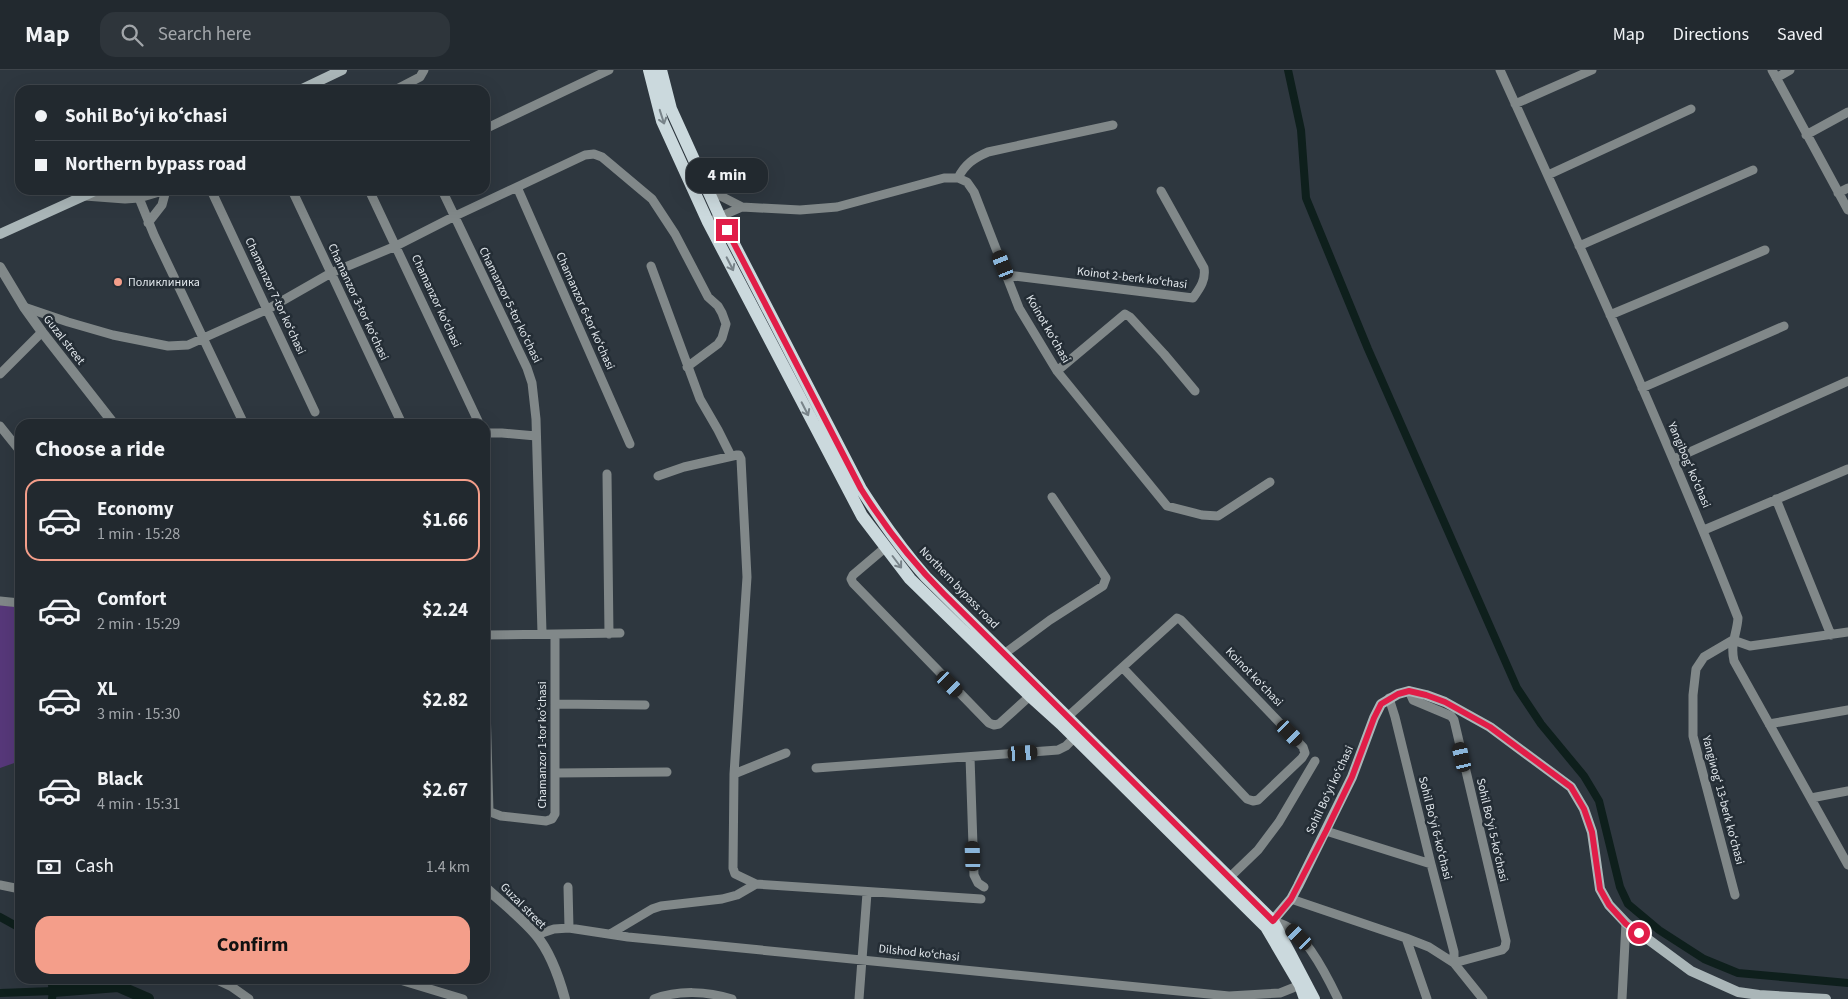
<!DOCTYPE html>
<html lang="en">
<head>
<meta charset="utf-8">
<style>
	:root { --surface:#22292f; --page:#2e353b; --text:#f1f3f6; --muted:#a2a6aa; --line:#3f454b; --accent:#f49e8a }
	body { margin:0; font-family:"Source Sans 3",sans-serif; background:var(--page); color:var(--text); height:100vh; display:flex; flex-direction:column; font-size:19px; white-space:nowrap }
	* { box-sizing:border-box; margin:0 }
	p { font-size:16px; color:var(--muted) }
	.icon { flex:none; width:28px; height:28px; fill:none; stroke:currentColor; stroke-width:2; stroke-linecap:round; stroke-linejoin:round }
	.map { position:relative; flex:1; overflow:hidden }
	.panel { position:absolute; left:15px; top:349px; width:475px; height:565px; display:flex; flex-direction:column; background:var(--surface); border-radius:15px; box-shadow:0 5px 20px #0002,0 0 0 1px var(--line) }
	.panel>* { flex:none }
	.guide { position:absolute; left:15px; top:15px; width:475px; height:110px; border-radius:15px; box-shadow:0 5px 20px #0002,0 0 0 1px var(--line); display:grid; align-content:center; height:110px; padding:0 20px; background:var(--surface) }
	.end { position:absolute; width:22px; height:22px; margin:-11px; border:6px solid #e11d48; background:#fff; box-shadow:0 0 0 2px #fff }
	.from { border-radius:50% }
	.bubble { position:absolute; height:35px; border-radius:15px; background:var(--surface); box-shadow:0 5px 20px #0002,0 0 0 1px var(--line); font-size:16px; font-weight:700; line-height:35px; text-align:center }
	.car { position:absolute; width:15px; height:30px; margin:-15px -8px; border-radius:6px; box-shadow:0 0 4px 1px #0007; background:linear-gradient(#222 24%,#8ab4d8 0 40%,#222 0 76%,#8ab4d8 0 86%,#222 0) }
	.guide b { display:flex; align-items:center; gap:18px; height:48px; font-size:19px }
	.guide b+b { border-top:1px solid var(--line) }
	.guide i { width:12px; height:12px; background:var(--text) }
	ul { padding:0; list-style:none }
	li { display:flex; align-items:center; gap:15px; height:82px; margin:0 10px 8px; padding:0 10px; border:2px solid transparent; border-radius:15px }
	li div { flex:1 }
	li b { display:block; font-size:19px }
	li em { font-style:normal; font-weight:700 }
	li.selected { border-color:var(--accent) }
	li>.icon { width:45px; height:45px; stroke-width:1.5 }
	h2 { padding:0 20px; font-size:22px; line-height:60px }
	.pay { display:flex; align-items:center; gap:12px; height:55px; padding:0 20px; font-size:19px }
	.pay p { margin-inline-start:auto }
	.button { display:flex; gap:10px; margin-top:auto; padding:10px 20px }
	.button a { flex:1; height:58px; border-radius:15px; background:var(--accent); color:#111; font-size:20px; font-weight:700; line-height:58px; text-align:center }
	header { display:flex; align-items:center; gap:30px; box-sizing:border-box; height:70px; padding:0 25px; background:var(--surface); border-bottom:1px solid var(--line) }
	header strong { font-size:24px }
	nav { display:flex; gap:28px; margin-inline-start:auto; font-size:18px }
	.search { width:350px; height:45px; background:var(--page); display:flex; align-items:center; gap:12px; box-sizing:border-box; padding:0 18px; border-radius:15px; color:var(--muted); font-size:19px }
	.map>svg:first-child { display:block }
	.green { fill:#57387a }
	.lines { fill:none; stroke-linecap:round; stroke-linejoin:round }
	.canal { stroke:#0e1f1c; stroke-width:8 }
	.river { stroke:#0e1f1c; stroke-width:12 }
	.minor { stroke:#818889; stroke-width:9 }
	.tertiary { stroke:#818889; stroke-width:10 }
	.secondary { stroke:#aab6b8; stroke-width:10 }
	.primary { stroke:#cbd9dd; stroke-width:12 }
	.oneway { stroke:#788389 }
	.route { stroke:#e11d48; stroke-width:6 }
	.poi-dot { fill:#f49e8a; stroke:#242d35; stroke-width:2 }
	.labels { text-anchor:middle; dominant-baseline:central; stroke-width:5; stroke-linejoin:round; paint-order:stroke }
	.street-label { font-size:12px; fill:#e2e8ed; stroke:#242d35 }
	.poi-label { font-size:12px; fill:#e2e8ed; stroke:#242d35; text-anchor:start }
</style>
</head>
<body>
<header>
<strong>Map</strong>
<div class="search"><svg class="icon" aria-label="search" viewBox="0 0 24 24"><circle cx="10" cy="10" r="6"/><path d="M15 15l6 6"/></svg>Search here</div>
<nav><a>Map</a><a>Directions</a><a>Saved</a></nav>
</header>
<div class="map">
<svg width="1848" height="929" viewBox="0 0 1848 929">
	<rect width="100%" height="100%" fill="#2e373f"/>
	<path class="green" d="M0,535L20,537V691L0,698Z"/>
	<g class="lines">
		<path class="canal" d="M1288,0L1301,60L1306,128L1368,279L1517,618L1541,654L1584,706L1599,731L1620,817L1628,834L1659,860L1704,889L1738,903L1848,913
			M0,847L20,858
			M51,909L53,921L52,929
			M0,923L53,921"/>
		<path class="river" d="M53,921L118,916L148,929"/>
		<path class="minor" d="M1500,0C1582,181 1665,362 1738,548C1737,564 1730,573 1734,591L1848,795
			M1772,0L1848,140
			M1776,8L1790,0
			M395,20L420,7L424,0
			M1515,34L1592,0
			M485,59L609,0
			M1806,65L1848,42
			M1548,105L1691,39
			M958,108C965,94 974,88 988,82L1113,55
			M517,117L630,374
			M707,119L742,137
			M211,120L315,342
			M292,120L402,354
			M369,120L478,351V354
			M442,120L527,298L532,313L536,349L542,563
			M1838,123L1848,118
			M85,126L125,129L139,128L166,120
			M139,128L154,165L244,354
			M715,149L742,137L800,140L837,137L944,108H958L967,112L974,122L1019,238L1057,301L1167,436L1202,445L1218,446L1270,412
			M148,153L162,135L166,120
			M1579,176L1753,100
			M651,196L700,329L718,360L731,386
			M1007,205L1193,228C1200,218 1206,210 1204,198L1161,121
			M24,237L68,252L113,265L168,276L188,275L268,239L331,203L396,176L453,147L585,85L594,84L602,87L652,129L675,164L708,227L718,236L722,243L726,254L722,268L718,274L687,297
			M1610,245L1765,180
			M1057,301L1125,244L1130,247L1164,284L1195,321
			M0,304L42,262
			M1642,318L1784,256
			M0,356L20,381
			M485,363H502L536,366
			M1674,389L1848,311
			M607,404L609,564
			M658,406L684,397L737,385H739L741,389L747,507L734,704L733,798L735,804L756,814L981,829
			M1776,429L1831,565
			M1704,460L1848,399
			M886,477L853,505L851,509L853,513L989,653L994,655L999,654L1030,626
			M0,531L20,533
			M485,565L620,563
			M1004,584L1050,550L1103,516L1106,508L1052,427
			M485,600L489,742
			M1389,628L1395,647L1431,794L1454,882V893L1502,880L1505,877L1506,871L1454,650L1451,646L1413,630L1409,621
			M555,634L645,635
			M1064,650L1177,548L1181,550L1303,677L1305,683L1302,688L1258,730L1253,731L1247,729L1123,598
			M1769,654L1848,640
			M970,687L974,805L978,813L984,817
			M816,698L1058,680L1066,676L1074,668
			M555,703L667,702
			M734,704L786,683
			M1811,728L1848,721
			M485,740L501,746L546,751L552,749L555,744V565
			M1326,761L1431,794
			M1230,807L1258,780L1279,752L1315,691
			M0,815L20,819
			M568,817L569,858
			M1735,825L1693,666V625L1696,599L1704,587L1733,570L1750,576L1848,562
			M1291,829L1406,868L1429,877L1454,893L1483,929
			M1273,851C1278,853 1284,854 1288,857C1308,868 1328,908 1338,929
			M610,864L652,839L661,836L722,829L737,825L756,814
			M536,865L554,859L569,858L628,867L1229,926L1280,923L1300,915
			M1406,868L1427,929
			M215,909L232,917L249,929
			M389,909L400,910L463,929
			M654,929C678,920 707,921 732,929
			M859,929L867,823
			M1622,929L1626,853"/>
		<path class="tertiary" d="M0,197L24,237L42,262L114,354
			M485,817C501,832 522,848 536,865C551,883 559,907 565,929"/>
		<path class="secondary" d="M300,20L342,0
			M0,164L97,120
			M1269,855L1291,829L1298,816L1352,707L1374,648L1381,634L1398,624L1409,621L1426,625L1445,632L1490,657L1571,717L1584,739L1592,762L1600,819L1609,835L1626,853L1691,901L1738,922L1759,925L1826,929"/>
		<path class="primary" d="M649,0L662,51L708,152L862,446L910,509L1030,626L1061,654L1266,857L1300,915L1305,929
			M661,0L671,39L720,147L861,419C881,450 902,480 926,507L1273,851L1314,929"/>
	</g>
	<defs><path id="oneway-shaft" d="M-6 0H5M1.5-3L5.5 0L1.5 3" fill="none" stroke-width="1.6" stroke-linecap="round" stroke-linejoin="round" transform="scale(1.25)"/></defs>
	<g class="oneway">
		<use href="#oneway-shaft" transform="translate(662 47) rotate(72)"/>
		<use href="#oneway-shaft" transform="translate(730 194) rotate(63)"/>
		<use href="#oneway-shaft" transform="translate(805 339) rotate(63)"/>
		<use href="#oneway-shaft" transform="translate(897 492) rotate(53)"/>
	</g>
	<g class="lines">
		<path class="route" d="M727,160L861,419C885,457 912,492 944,524L1273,851L1291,829L1326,761L1352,707L1374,648L1381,634L1398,624L1409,621L1426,625L1445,632L1490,657L1571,717L1584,739L1592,762L1600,819L1609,835L1626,854L1639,863"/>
	</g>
	<circle class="poi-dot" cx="118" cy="212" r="5"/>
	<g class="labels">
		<g class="street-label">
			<text transform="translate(1132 208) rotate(7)">Koinot 2-berk koʻchasi</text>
			<text transform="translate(275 226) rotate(65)">Chamanzor 7-tor koʻchasi</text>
			<text transform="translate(436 231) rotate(65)">Chamanzor koʻchasi</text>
			<text transform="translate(358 232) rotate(65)">Chamanzor 3-tor koʻchasi</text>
			<text transform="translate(510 235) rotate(64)">Chamanzor 5-tor koʻchasi</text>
			<text transform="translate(585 241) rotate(66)">Chamanzor 6-tor koʻchasi</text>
			<text transform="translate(1048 259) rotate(60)">Koinot koʻchasi</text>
			<text transform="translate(64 270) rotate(52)">Guzal street</text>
			<text transform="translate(1689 395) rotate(67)">Yangibogʻ koʻchasi</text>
			<text transform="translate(959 518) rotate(46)">Northern bypass road</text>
			<text transform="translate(1254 607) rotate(46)">Koinot koʻchasi</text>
			<text transform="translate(542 675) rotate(-90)">Chamanzor 1-tor koʻchasi</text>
			<text transform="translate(1330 720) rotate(-65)">Sohil Boʻyi koʻchasi</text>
			<text transform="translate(1723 730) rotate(75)">Yangiиogʻ 13-berk koʻchasi</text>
			<text transform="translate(1435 758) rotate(76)">Sohil Boʻyi 6-koʻchasi</text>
			<text transform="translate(1492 760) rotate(77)">Sohil Boʻyi 5-koʻchasi</text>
			<text transform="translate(523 836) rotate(45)">Guzal street</text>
			<text transform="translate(919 883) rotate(6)">Dilshod koʻchasi</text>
		</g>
		<g class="poi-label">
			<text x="128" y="212">Поликлиника</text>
		</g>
	</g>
</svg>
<i class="end from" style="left:1639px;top:863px"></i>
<i class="end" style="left:727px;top:160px"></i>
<div class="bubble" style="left:686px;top:88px;width:82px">4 min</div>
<i class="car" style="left:1003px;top:195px;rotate:338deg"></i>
<i class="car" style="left:950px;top:614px;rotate:135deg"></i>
<i class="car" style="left:1290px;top:663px;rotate:136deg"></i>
<i class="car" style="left:1023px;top:683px;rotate:86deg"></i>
<i class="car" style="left:1462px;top:687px;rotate:347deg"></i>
<i class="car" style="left:973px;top:786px;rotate:358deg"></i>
<i class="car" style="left:1299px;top:867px;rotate:315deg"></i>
<div class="guide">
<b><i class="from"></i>Sohil Boʻyi koʻchasi</b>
<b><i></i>Northern bypass road</b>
</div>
<section class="panel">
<h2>Choose a ride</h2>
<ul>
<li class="selected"><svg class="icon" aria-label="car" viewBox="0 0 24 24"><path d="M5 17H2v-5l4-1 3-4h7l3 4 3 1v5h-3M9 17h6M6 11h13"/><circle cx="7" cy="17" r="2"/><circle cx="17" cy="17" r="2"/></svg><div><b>Economy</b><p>1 min · 15:28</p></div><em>$1.66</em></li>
<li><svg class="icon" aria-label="car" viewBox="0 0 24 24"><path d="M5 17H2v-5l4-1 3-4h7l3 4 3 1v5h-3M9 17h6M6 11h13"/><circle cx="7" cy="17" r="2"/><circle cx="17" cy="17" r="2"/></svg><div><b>Comfort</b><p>2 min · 15:29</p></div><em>$2.24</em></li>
<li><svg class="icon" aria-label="car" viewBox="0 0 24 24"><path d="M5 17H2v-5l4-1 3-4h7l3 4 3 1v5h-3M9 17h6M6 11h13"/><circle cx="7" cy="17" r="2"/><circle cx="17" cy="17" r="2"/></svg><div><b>XL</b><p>3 min · 15:30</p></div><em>$2.82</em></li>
<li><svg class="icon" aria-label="car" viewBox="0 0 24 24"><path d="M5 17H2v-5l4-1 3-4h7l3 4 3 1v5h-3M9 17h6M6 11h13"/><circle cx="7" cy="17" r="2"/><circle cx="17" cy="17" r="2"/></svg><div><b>Black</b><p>4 min · 15:31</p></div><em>$2.67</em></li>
</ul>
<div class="pay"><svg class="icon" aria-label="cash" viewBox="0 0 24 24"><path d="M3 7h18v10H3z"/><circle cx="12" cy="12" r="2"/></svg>Cash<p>1.4 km</p></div>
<div class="button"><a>Confirm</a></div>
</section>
</div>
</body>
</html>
